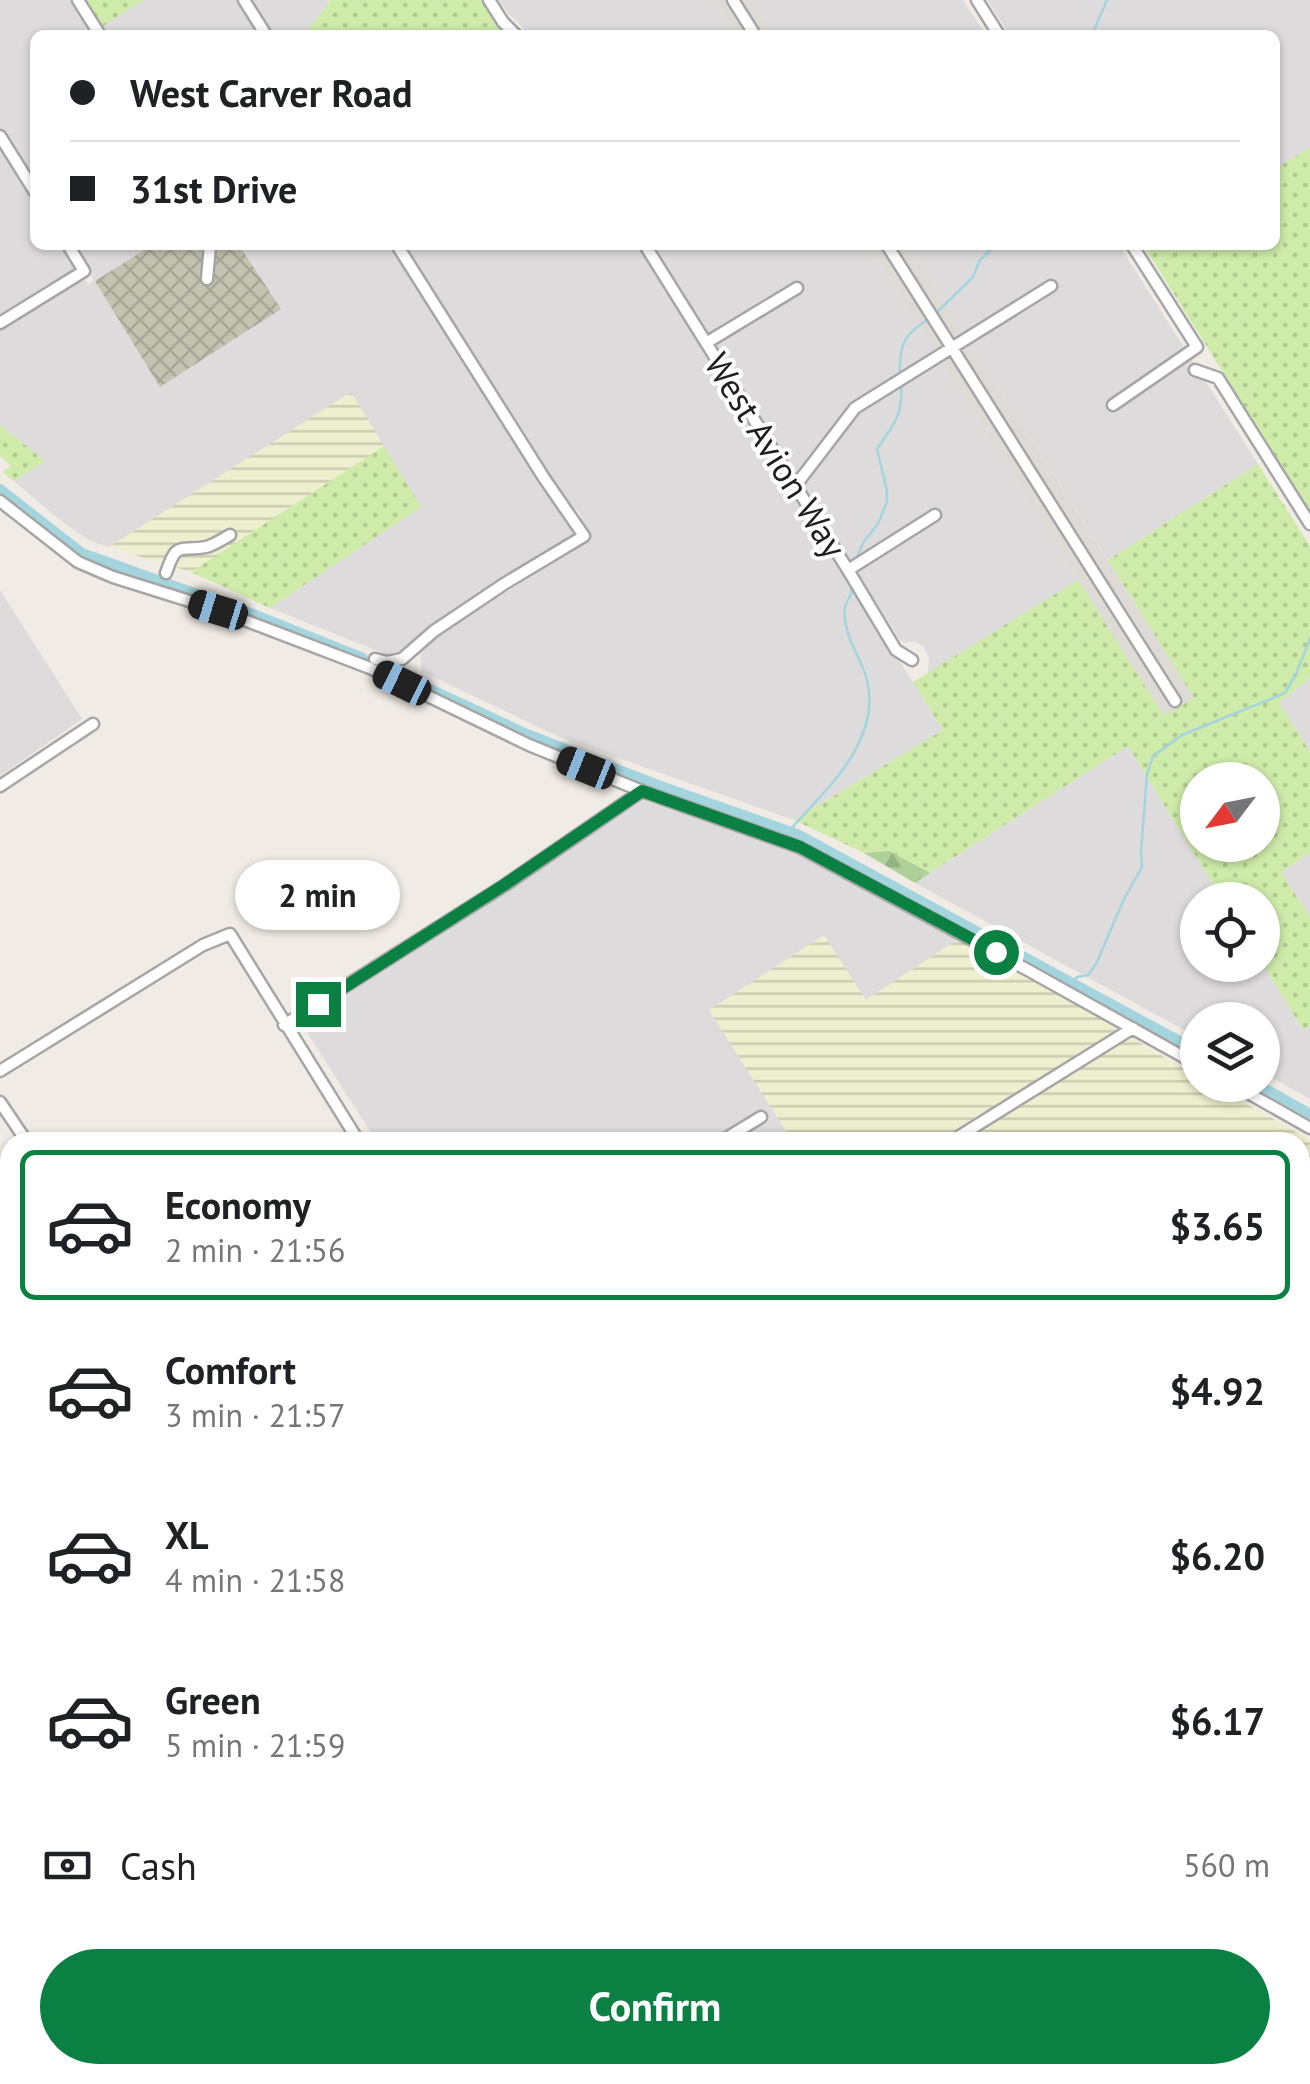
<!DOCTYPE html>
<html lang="en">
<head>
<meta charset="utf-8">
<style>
	:root { --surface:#fff; --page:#f2f2f2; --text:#202124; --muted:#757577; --line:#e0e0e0; --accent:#0b8043 }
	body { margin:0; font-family:"PT Sans",sans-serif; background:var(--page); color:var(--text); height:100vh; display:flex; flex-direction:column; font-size:38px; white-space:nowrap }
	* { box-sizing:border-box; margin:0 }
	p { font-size:32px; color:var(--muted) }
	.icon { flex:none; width:55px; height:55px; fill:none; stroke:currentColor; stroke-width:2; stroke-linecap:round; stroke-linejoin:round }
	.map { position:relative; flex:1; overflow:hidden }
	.sheet { position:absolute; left:0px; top:1132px; width:1310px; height:952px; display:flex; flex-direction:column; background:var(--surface); border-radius:30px 30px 0 0; box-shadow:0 2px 8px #0004 }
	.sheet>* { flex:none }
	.guide { position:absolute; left:30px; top:30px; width:1250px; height:220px; border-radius:15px; box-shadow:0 2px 8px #0004; display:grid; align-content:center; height:220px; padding:0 40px; background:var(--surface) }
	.needle { width:65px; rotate:238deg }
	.controls { position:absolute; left:1180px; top:762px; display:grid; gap:20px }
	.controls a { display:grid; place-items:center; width:100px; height:100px; border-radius:50%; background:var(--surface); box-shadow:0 2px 8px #0004; font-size:50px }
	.end { position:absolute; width:45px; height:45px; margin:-22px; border:12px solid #0b8043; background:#fff; box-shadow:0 0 0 5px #fff }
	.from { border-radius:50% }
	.bubble { position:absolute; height:70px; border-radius:35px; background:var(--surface); box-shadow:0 2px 8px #0004; font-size:32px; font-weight:700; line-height:70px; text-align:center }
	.car { position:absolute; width:30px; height:60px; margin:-30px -15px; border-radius:12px; box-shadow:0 0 8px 2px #0007; background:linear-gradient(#222 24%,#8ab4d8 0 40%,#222 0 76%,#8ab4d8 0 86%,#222 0) }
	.guide b { display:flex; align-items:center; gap:35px; height:95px; font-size:38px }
	.guide b+b { border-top:2px solid var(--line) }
	.guide i { width:25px; height:25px; background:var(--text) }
	ul { padding:18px 0 0; list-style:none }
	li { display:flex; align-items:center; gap:30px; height:150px; margin:0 20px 15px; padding:0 20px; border:5px solid transparent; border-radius:15px }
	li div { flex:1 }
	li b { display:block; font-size:38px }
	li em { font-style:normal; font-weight:700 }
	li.active { border-color:var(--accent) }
	li>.icon { width:90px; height:90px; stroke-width:1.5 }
	.pay { display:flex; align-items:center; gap:25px; height:110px; padding:0 40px; font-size:38px }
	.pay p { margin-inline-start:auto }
	.button { display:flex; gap:20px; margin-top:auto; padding:20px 40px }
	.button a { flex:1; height:115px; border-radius:60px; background:var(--accent); color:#fff; font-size:40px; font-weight:700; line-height:115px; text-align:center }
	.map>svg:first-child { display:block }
	.residential { fill:#dddbdc }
	.airport { fill:#dedbd6 }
	.construction { fill:url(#construction-cross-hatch) }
	.farmland { fill:url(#farmland-rules) }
	.grass { fill:url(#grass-dots); fill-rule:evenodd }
	.forest { fill:url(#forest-firs) }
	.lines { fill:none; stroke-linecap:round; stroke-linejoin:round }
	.stream { stroke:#a4d5de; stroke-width:2.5 }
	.canal { stroke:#a4d5de; stroke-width:10 }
	.minor-casing { stroke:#a6a6a6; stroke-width:15 }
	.tertiary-casing { stroke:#a6a6a6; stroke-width:18 }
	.minor { stroke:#fff; stroke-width:10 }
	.tertiary { stroke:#fff; stroke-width:12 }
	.route { stroke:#0b8043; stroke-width:12 }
	.labels { text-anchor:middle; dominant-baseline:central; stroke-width:8; stroke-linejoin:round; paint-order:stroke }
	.street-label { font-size:35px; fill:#1f1f1f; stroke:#fff }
</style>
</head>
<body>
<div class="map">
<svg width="1310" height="2084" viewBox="0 0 1310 2084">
	<defs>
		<pattern id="construction-cross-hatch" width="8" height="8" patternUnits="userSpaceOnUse" patternTransform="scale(2.5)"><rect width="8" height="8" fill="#c4c3b0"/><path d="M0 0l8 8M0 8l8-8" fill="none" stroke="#a8a797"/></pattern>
		<pattern id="farmland-rules" width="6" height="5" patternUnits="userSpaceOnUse" patternTransform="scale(2.5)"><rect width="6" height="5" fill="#eeefcf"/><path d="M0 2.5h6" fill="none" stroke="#ccccb1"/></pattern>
		<pattern id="grass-dots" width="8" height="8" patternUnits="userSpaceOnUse" patternTransform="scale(2.5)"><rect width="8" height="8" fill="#ceeba9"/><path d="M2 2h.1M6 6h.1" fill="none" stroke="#b0c991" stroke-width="1.8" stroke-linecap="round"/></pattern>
		<pattern id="forest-firs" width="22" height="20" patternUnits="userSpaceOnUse" patternTransform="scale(2.5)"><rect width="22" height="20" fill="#acd098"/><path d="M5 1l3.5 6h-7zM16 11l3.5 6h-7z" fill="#94b283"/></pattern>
	</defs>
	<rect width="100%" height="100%" fill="#f0ebe4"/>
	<path class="residential" d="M0,0H72L94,35H35V185L0,129Z
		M144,0H240L262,35H105L100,28Z
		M250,0H330L304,35H271Z
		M498,0H714L736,35H530L509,14Z
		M752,0H963L986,35H774Z
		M987,0H1310V147L1275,169V35H1010Z
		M0,145L35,200V245H63L88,285L94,280L72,245H152L95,281L280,310L239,245H393L577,534L430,628L401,656L393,657L270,608L421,507L351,393L109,547L91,541L61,521L14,481L44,460L0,425Z
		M402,245H637L943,730L794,820L559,737L421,671V654L433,638L584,544L589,536L580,514L553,486Z
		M650,245H868L1078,580L928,674L929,658L924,647L915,641L905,643L900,640Z
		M908,245H1119L1258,464L1108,560Z
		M0,590L82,719L0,776Z
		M1310,678V752L1279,703Z
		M1128,746L1223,900H1198V965L1263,964L1302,1029L1310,1025V1099L1263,1073L1262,1020H1198L1197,1037L915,883Z
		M645,799L791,849L960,938L866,1000L823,936L710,1010L793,1142H377L301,1023Z
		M1310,853V918L1281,872Z
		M0,1545L10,1560V2075H359L365,2084H0Z"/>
	<path class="airport" d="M714,0H752L774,35H736Z
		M868,245H908L1195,698L1164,717Z"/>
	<path class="construction" d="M152,245H239L281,309L160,387L95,281Z
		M539,2075H1165L1167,2084H525Z"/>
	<path class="farmland" d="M351,392L384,446L191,572L109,547Z
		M824,935L866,1000L960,938L1121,1027L936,1142H793L709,1010Z
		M1128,1036L1197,1076L1198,1085H1214L1310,1140V1503L1300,1502V1142H959Z"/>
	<path class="grass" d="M83,0H144L100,28Z
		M331,0H482L498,25L508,35H304Z
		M1310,147V511L1147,251L1157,245H1275V169Z
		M0,425L45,461L14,481L2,472L11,466L0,456Z
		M384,446L421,507L270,608L191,572Z
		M1258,464L1310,546V678L1279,703L1310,752V853L1281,872L1310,918V1025L1303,1030L1263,964L1262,900H1223L1128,746L930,873L889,851L864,853L794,820L943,730L913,682L1078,580L1164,716L1194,698L1108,560ZM1198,780H1262V845H1198Z
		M1310,1607V2084H1167L1165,2075H1300V1614Z"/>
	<path class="forest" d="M889,851L930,873L915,883L864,853Z"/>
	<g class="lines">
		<path class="stream" d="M1092,35L1107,0
			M935,314L973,277L980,260L996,245
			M900,373C899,344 905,333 929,319
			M856,560L863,543L879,522L887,502V491L877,449C892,427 904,414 901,385
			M789,831C825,790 882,742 867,680C863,663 851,647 847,630C845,623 844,613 845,607C848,597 853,596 851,586
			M1072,982L1077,977L1088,975L1096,964L1124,899L1142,867L1141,852L1147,774L1153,756L1182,735L1285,693L1296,674L1310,639"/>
		<path class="canal" d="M0,489L82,553L253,614L363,658
			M387,669L527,734L658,785L797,834L1198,1051
			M1259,1085L1310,1114"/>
		<g class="minor-casing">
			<path id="minor" d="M78,0L100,35
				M244,0L266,35
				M489,0L503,22L516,35
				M733,0L755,35
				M977,0L999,35
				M0,136L35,192
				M645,245L848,570L896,650L912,660
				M887,245L1175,701
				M207,279L210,245
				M0,323L84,271L68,245
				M706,343L797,288
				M1195,370L1218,378L1310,524
				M1113,405L1197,347L1132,245
				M796,485L855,408L1051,286
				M0,501L78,562L113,577L218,610L370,668L529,745L642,791L799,847L1026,969L1198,1065
				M848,570L935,515
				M166,573C177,540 179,552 206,547C214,545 223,539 230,535
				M375,659L387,662L402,659L434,631L504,584L584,536L544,478L397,245
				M0,786L93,724
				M284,1025L505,885L642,791
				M0,1071L203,945L230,934L359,1142
				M1234,1085L1310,1128
				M0,1102L27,1142
				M720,1142L761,1117
				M950,1142L1133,1028
				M0,1537L10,1551
				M0,1724L10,1718
				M0,1827L10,1843
				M0,2065L1,2058
				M156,2075L162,2084
				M368,2075L374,2084
				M615,2075L622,2084
				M837,2075L839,2084
				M917,2075L919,2084
				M709,2084L713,2075"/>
		</g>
		<g class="tertiary-casing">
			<path id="tertiary" d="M1300,1583L1310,1576
				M496,2084L510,2075"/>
		</g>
		<use href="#minor" class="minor"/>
		<use href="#tertiary" class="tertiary"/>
	</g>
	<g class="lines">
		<path class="route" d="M318,1004L504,885L642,791L800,847L996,952"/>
	</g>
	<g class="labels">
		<g class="street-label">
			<text transform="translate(776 455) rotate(58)">West Avion Way</text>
		</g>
	</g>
</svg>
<div class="controls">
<a><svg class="needle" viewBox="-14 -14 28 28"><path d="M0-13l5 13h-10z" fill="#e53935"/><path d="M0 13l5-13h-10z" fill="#757577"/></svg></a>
<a><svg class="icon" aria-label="locate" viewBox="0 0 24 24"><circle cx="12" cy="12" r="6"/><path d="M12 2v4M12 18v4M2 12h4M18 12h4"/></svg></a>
<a><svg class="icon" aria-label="layers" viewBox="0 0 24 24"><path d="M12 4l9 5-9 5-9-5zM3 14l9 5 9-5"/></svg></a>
</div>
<i class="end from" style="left:996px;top:952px"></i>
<i class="end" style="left:318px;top:1004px"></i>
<div class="bubble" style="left:235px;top:860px;width:165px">2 min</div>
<i class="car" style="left:218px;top:610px;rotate:287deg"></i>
<i class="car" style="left:402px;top:683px;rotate:296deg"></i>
<i class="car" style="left:586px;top:768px;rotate:292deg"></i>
<div class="guide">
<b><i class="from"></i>West Carver Road</b>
<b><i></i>31st Drive</b>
</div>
<section class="sheet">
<ul>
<li class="active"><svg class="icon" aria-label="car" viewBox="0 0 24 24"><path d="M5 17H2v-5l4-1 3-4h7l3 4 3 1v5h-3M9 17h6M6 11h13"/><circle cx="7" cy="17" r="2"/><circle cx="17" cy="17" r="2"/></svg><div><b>Economy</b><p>2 min · 21:56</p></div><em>$3.65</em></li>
<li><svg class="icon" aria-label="car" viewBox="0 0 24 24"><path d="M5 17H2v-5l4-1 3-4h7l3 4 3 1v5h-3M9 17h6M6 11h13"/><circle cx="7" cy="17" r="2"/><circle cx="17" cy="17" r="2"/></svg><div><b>Comfort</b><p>3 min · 21:57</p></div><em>$4.92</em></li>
<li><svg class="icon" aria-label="car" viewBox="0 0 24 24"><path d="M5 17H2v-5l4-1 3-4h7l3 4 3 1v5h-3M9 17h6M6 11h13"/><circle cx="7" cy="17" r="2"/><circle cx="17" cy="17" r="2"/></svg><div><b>XL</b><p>4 min · 21:58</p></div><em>$6.20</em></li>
<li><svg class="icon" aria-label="car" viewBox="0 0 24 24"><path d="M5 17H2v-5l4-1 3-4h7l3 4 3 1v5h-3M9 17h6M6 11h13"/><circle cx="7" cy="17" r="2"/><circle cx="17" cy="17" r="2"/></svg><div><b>Green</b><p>5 min · 21:59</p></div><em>$6.17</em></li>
</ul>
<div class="pay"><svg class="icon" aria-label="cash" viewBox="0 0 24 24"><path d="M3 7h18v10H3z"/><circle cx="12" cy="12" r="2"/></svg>Cash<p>560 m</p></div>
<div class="button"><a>Confirm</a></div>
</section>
</div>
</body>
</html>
